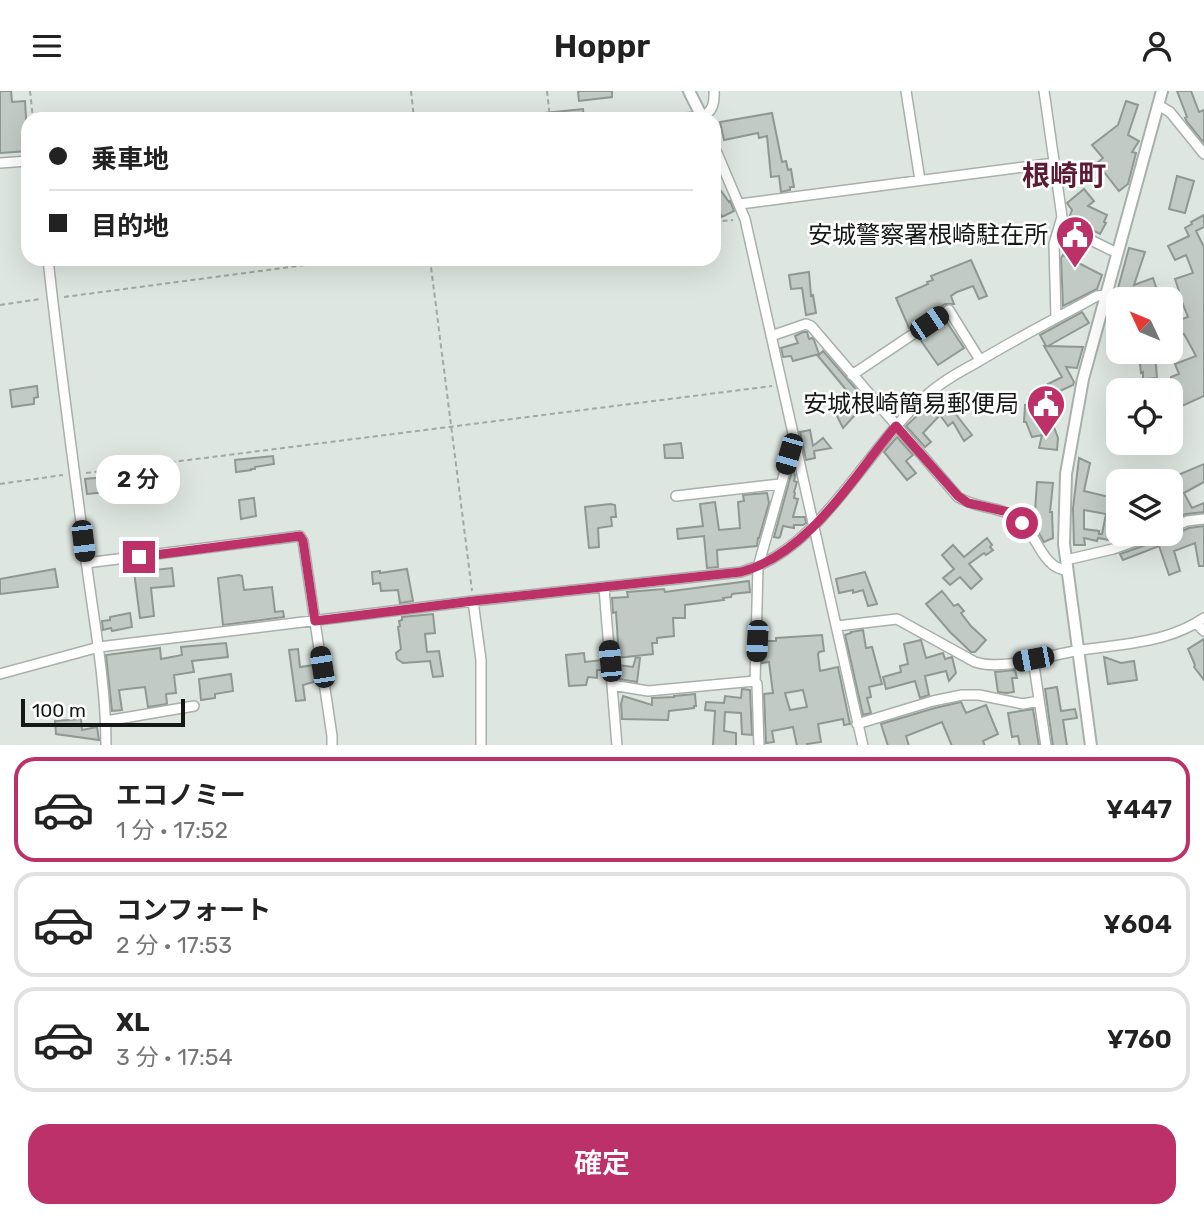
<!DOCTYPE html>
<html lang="ja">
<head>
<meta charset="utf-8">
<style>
	:root { --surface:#fff; --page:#f2f2f2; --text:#222; --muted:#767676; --line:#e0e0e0; --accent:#bc3168 }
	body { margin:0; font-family:Rubik,"Noto Sans JP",sans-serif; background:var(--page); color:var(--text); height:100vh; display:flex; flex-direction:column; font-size:26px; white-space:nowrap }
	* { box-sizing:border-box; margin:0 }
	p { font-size:23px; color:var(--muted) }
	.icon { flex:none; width:38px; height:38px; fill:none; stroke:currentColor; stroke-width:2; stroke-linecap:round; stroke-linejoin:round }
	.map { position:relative; height:654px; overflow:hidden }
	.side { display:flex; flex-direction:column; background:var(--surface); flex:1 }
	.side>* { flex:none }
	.banner { position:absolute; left:21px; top:21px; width:700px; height:154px; border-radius:21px; box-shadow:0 7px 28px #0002; display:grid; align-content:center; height:154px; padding:0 28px; background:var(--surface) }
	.needle { width:46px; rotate:314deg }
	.controls { position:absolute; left:1106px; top:196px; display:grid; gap:14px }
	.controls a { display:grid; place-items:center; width:77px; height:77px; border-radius:14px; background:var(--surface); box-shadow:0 7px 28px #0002; font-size:35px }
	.scale { position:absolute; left:21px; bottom:18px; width:164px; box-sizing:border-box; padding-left:7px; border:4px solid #151816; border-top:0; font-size:19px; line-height:24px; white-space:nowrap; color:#151816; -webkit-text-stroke:5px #fff; paint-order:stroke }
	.end { position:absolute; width:32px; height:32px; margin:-16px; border:9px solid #bc3168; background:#fff; box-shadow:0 0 0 4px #fff }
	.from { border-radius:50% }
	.bubble { position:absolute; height:49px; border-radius:21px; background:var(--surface); box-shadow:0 7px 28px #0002; font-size:23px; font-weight:600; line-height:49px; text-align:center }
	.car { position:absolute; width:21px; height:42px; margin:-21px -10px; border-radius:9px; box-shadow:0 0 5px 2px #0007; background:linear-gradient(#222 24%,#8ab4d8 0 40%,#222 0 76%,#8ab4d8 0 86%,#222 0) }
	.banner b { display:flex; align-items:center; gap:24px; height:66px; font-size:26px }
	.banner b+b { border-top:2px solid var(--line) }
	.banner i { width:18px; height:18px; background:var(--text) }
	ul { padding:12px 0 0; list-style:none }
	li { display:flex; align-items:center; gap:21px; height:105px; margin:0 14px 10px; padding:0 14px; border:4px solid var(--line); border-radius:21px }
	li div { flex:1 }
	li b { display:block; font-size:26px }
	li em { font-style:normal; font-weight:600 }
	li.current { border-color:var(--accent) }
	li>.icon { width:63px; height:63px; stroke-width:1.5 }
	.button { display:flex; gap:14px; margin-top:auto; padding:14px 28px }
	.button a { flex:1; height:80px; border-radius:21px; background:var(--accent); color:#fff; font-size:28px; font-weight:600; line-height:80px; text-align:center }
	header { display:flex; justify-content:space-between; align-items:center; height:91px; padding:0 28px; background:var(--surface); font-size:32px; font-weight:600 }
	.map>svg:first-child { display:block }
	.building { fill:#c2cac5; stroke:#909893; stroke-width:2; fill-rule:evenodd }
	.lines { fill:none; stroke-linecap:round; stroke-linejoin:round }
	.minor-casing { stroke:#a8b0ab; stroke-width:12 }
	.tertiary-casing { stroke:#a8b0ab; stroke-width:14 }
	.path { stroke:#a2a8a4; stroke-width:2; stroke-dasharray:5 3.5; stroke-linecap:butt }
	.minor { stroke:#fff; stroke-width:9 }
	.tertiary { stroke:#fff; stroke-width:10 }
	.route { stroke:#bc3168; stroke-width:9 }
	.labels { text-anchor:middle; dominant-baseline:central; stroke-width:5; stroke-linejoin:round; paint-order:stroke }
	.poi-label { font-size:24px; fill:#151816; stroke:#fff; text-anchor:end }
	.quarter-label { font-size:28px; font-weight:bold; fill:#5d1a33; stroke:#fff }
</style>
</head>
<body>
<header><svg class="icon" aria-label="menu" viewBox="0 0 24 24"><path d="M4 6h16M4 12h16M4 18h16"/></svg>Hoppr<svg class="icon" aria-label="person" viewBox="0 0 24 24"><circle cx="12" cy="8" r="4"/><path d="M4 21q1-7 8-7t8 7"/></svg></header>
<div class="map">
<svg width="1204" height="655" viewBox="0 0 1204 655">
	<rect width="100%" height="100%" fill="#dee6e1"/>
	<path class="building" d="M0,0H11L12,11L25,10L28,60L0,62Z
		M578,0H612V6L579,10Z
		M1177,0H1191L1199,21L1204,19V52L1187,31L1185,27L1187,26Z
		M1126,10L1138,14L1128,44L1139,50L1132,61L1136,62L1128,93L1119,100L1097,72L1103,67L1092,54L1118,34Z
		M583,18L584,28H546L545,22Z
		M772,22L782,71L786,70L788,79L791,78L794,96H790V99L781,101L779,85L771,86L767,45L759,47L758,42L724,49L720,31Z
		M1177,85L1194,90L1185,122L1169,118Z
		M714,90L729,111L730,110L734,120L722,126L720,122L714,126Z
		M1084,98L1094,110L1088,115L1107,124L1104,131L1106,132L1100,143L1069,127L1072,119L1067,112Z
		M1204,124V136L1196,140L1204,156V305L1171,320V286L1179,283L1175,273L1196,265L1184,243L1171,246V232L1188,226L1178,201L1179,200L1175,188L1193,182L1186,164L1175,169L1168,155L1189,145L1185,137L1192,133L1191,131Z
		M1129,157L1145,161L1134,194L1153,187L1156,196L1141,201L1142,208H1115Z
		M1063,164L1102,184L1097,198L1063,215L1061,167Z
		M971,169L987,205L979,208L973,195L957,201L951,205L954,213H945L909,237L896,207L928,193L927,191L933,189L931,185Z
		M809,181L811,205L813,204L816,222L806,224L802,197L791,198L789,184Z
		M1082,221L1089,232L1048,255L1083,256L1077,277L1066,276L1074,291L1073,294L1053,303L1059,319L1049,323L1058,347L1057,359L1039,357L1042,344L1032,346L1026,331H1024L1025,314H1033L1029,304L1049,295L1048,293L1062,286L1044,255H1046L1040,244Z
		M946,230L964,257L938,274L919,247Z
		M803,241H807L809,248L812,247L814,249L819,263L793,270L791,265L783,266L781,257L798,252L795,245Z
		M823,260L867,311L843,337L832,315L848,301L818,265Z
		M1155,262L1157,287L1143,288V281L1141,282L1139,264Z
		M37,295L38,306L34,307V313L12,316L10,299Z
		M940,303L972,344L964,350L953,331L948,335L940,324L923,342L931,351L925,356L906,335Z
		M810,339L813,355L823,347L831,357L814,360L815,367L806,369L800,341Z
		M897,346L913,364L906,370L916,382L907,389L884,361Z
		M681,352L683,367H665L664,354Z
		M273,365L274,373L255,376V378H251V379L236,381L235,369Z
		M1079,367L1090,372L1084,400L1118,408V443H1135L1114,450L1098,447L1097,450L1084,447L1085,454H1074L1073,417ZM1084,419L1106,423L1102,443H1099V440L1084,438Z
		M1204,373V391L1184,402L1192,417L1204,412V421L1186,423L1175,427L1173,421L1171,422V387Z
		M792,380L794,381L795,385L794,390L797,391L794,401L795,402L794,407L798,408L793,426H805L806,432L803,434H794V437L783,435L780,446L778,447L774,446Z
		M105,386L107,401L87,403L85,388Z
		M1037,391L1053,392L1050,421H1052L1053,447L1044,451L1037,439V435H1034Z
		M767,402L769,412L759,447H758L757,455L717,459L718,476L707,477L704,445L678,448L677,438L703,435L700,413L715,411L719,439L740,437L738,411L744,410L743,404Z
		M254,407L256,425L241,428L239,409Z
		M610,413L615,414L616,426H611L612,435L598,437L599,456L589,457L585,416Z
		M1204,435V475H1199L1195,452L1174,460L1180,480L1169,484L1159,455L1123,469L1120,463L1157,450L1161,447L1162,443H1181L1180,441L1189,437Z
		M987,447L992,454L990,456L993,459L986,464L984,462L969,473L982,488L971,498L960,486L950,494L943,487L954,478L942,464L953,454L964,466Z
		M145,472L146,480L172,477L174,495L151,497L154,525L140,527L133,473Z
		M55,478L58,496L0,503V488Z
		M407,478L413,510L400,512L398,499L381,500L380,492L373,493L372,481L380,480V482Z
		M865,481L877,513L868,515L863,499L853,502V499L839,502L836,488Z
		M239,484L242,485L244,499L272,496L275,521L283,520L284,526L223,534L218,487Z
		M749,490L750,501L732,503L731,506L723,507L724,509L685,514V527H673L674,545L657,547V552H652L653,563L617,567L616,552H618L616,521L613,522L612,507L628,506L627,501L664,498L665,501Z
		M942,500L954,515L958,513L964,520L961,522L971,535L986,549L975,561H971L950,541L926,513Z
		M130,522L132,536L112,540L111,537L103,539L102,530L110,529V526Z
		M433,523L435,542L425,543L427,561L439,560L443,585L433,586L430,570L403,572L397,568L396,562L401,558L398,536L400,535L399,530L402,529V526Z
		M863,539L866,557L872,556L882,593L869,596L871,606L867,607L871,622L863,624L845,544L851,542V541Z
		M822,544L824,560L819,561L818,563L820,580L838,576L850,633L844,634L843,628L818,633L821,651L807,653L808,655H797L793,636L772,640L774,651L766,652L764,603L773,602L769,571L762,572L763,550H776V547ZM803,599L807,616L790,619L785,602Z
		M1204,548V589L1194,576L1195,574L1188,558Z
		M921,549L926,567L943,562L945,568L952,566L956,582L949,590L946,580L925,585L929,604L920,607L915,590L886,598L883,586L901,581L900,575L908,573L904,553Z
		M226,552L228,566L192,570L194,581L174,584L176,602L166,603L167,613L148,616L145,596L136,597L119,599L122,619L112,620L106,564L160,557L161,568L182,564L181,556Z
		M298,558L300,576L314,574L317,590L303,594L305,609L296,610L289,559Z
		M584,562L585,571L602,569V579H597V587L588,586L586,594L569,595L566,564Z
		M636,566L640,567L637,591L619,588L617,574L633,576Z
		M1104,566L1121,572L1134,570L1137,589L1108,593Z
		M1015,579L1017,587H1012L1014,601L1007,602L998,601L995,581Z
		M231,583L233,600L215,603V607L201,609L199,588Z
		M1057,596L1061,620L1075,618L1077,627L1063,629L1067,655H1053L1045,598Z
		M742,598L750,599L752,644L742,643L741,622L725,621L724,640L736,642V655H713L715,620L705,619L706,611L724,612L725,605L741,607Z
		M695,603L696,615H694V617L669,620L668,629L622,628L621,613L623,605L652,614V607L674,606V605Z
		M961,611L966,622L986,614L998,643L983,650L985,655H952L942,631L906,645L909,655H888L881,633L935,617Z
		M1033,618L1039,655H1020L1018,645L1012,646L1008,622Z
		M81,628L82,639L97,636L99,649L56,643L55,630Z"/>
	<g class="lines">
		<g class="minor-casing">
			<path id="minor" d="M906,0L920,89
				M1044,0L1062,126L1054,153L1056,227
				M1158,14L1170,21L1204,63
				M674,28C698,25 716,30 714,0
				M714,55L745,128L863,655
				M0,72L28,70
				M740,113L1054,72
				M1060,134L1117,162
				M48,168C59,269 73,369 86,469C94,532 106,591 106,655
				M771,245L806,233L811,235L958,406C979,419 1000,414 1019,429C1035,442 1039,463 1052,473C1056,477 1061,478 1067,480
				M852,284L949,219L980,269
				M676,405L780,393
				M1171,437L1187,430L1204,428
				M1066,469L1113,458L1155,443
				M86,472L300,445L303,450L332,645V655
				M604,497L617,655
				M473,510L481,569V655
				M1196,532L1204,540
				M837,535L897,528L975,571C1001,580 1047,565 1075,560C1105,555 1136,554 1165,545C1179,541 1192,535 1204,527
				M1033,568L1046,655
				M0,583L99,556L473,510L741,481C823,458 865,357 927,304C941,291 959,281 976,272C1015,248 1057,227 1097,205L1106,204
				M612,594L648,600L755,590
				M106,630L194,615
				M857,633L933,610L962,604H979L1023,613L1039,610
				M759,655L757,593L755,590L758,476L794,348"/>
		</g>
		<g class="tertiary-casing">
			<path id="tertiary" d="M689,0L701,24
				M1091,655L1064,453L1066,383L1083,288L1162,0"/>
		</g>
		<path class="path" d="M30,0L33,28
			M411,0L414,28
			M547,0L550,28
			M714,131L733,129
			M430,168L472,500
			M64,206L351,168
			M0,214L41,208
			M86,382L772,295
			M0,393L63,384"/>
		<use href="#minor" class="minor"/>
		<use href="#tertiary" class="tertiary"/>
	</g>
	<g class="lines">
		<path class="route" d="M139,466L300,445L303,450L315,530L473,510L741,481C810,462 852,387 896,335L958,405L968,412L1008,421L1022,432"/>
	</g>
	<defs>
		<g id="civic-pin" transform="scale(2.0125)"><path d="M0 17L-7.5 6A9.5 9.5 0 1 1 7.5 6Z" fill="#bc3168" stroke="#fff"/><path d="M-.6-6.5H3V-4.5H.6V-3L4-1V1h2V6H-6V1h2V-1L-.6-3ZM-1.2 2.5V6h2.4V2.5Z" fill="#fff"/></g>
	</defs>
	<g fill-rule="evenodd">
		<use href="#civic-pin" x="1075" y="144"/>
		<use href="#civic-pin" x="1046" y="313"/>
	</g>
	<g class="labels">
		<g class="poi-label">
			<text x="1048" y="144">安城警察署根崎駐在所</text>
			<text x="1019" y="313">安城根崎簡易郵便局</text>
		</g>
		<g class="quarter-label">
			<text x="1064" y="84">根崎町</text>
		</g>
	</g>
</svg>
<div class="controls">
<a><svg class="needle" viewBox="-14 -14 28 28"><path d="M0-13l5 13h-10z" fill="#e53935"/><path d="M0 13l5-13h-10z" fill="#767676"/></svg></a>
<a><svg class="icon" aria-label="locate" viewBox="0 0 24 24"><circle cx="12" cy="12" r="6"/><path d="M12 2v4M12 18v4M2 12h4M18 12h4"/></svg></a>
<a><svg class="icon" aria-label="layers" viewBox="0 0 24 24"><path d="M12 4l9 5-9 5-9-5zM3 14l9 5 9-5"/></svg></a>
</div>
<div class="scale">100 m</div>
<i class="end from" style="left:1022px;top:432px"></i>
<i class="end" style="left:139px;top:466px"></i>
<div class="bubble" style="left:96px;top:364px;width:84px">2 分</div>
<i class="car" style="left:929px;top:232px;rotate:56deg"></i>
<i class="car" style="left:789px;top:363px;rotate:196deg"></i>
<i class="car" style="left:83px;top:450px;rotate:173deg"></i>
<i class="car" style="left:757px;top:550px;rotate:183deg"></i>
<i class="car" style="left:1033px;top:568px;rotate:259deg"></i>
<i class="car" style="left:610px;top:570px;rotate:355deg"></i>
<i class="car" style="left:322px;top:576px;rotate:351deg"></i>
<div class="banner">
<b><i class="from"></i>乗車地</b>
<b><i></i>目的地</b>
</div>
</div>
<section class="side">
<ul>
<li class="current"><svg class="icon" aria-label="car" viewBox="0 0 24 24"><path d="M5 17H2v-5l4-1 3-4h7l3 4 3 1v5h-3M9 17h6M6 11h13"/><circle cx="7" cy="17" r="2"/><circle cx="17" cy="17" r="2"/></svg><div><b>エコノミー</b><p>1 分 · 17:52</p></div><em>¥447</em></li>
<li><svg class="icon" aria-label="car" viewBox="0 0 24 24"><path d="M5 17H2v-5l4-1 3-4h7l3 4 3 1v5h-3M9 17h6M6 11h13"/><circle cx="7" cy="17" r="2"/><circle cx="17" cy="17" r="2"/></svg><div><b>コンフォート</b><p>2 分 · 17:53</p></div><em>¥604</em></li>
<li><svg class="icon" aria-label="car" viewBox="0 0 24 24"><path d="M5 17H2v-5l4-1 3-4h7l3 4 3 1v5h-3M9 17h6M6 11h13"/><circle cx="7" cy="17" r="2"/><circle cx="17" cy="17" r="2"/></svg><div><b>XL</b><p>3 分 · 17:54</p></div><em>¥760</em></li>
</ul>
<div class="button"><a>確定</a></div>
</section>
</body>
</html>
